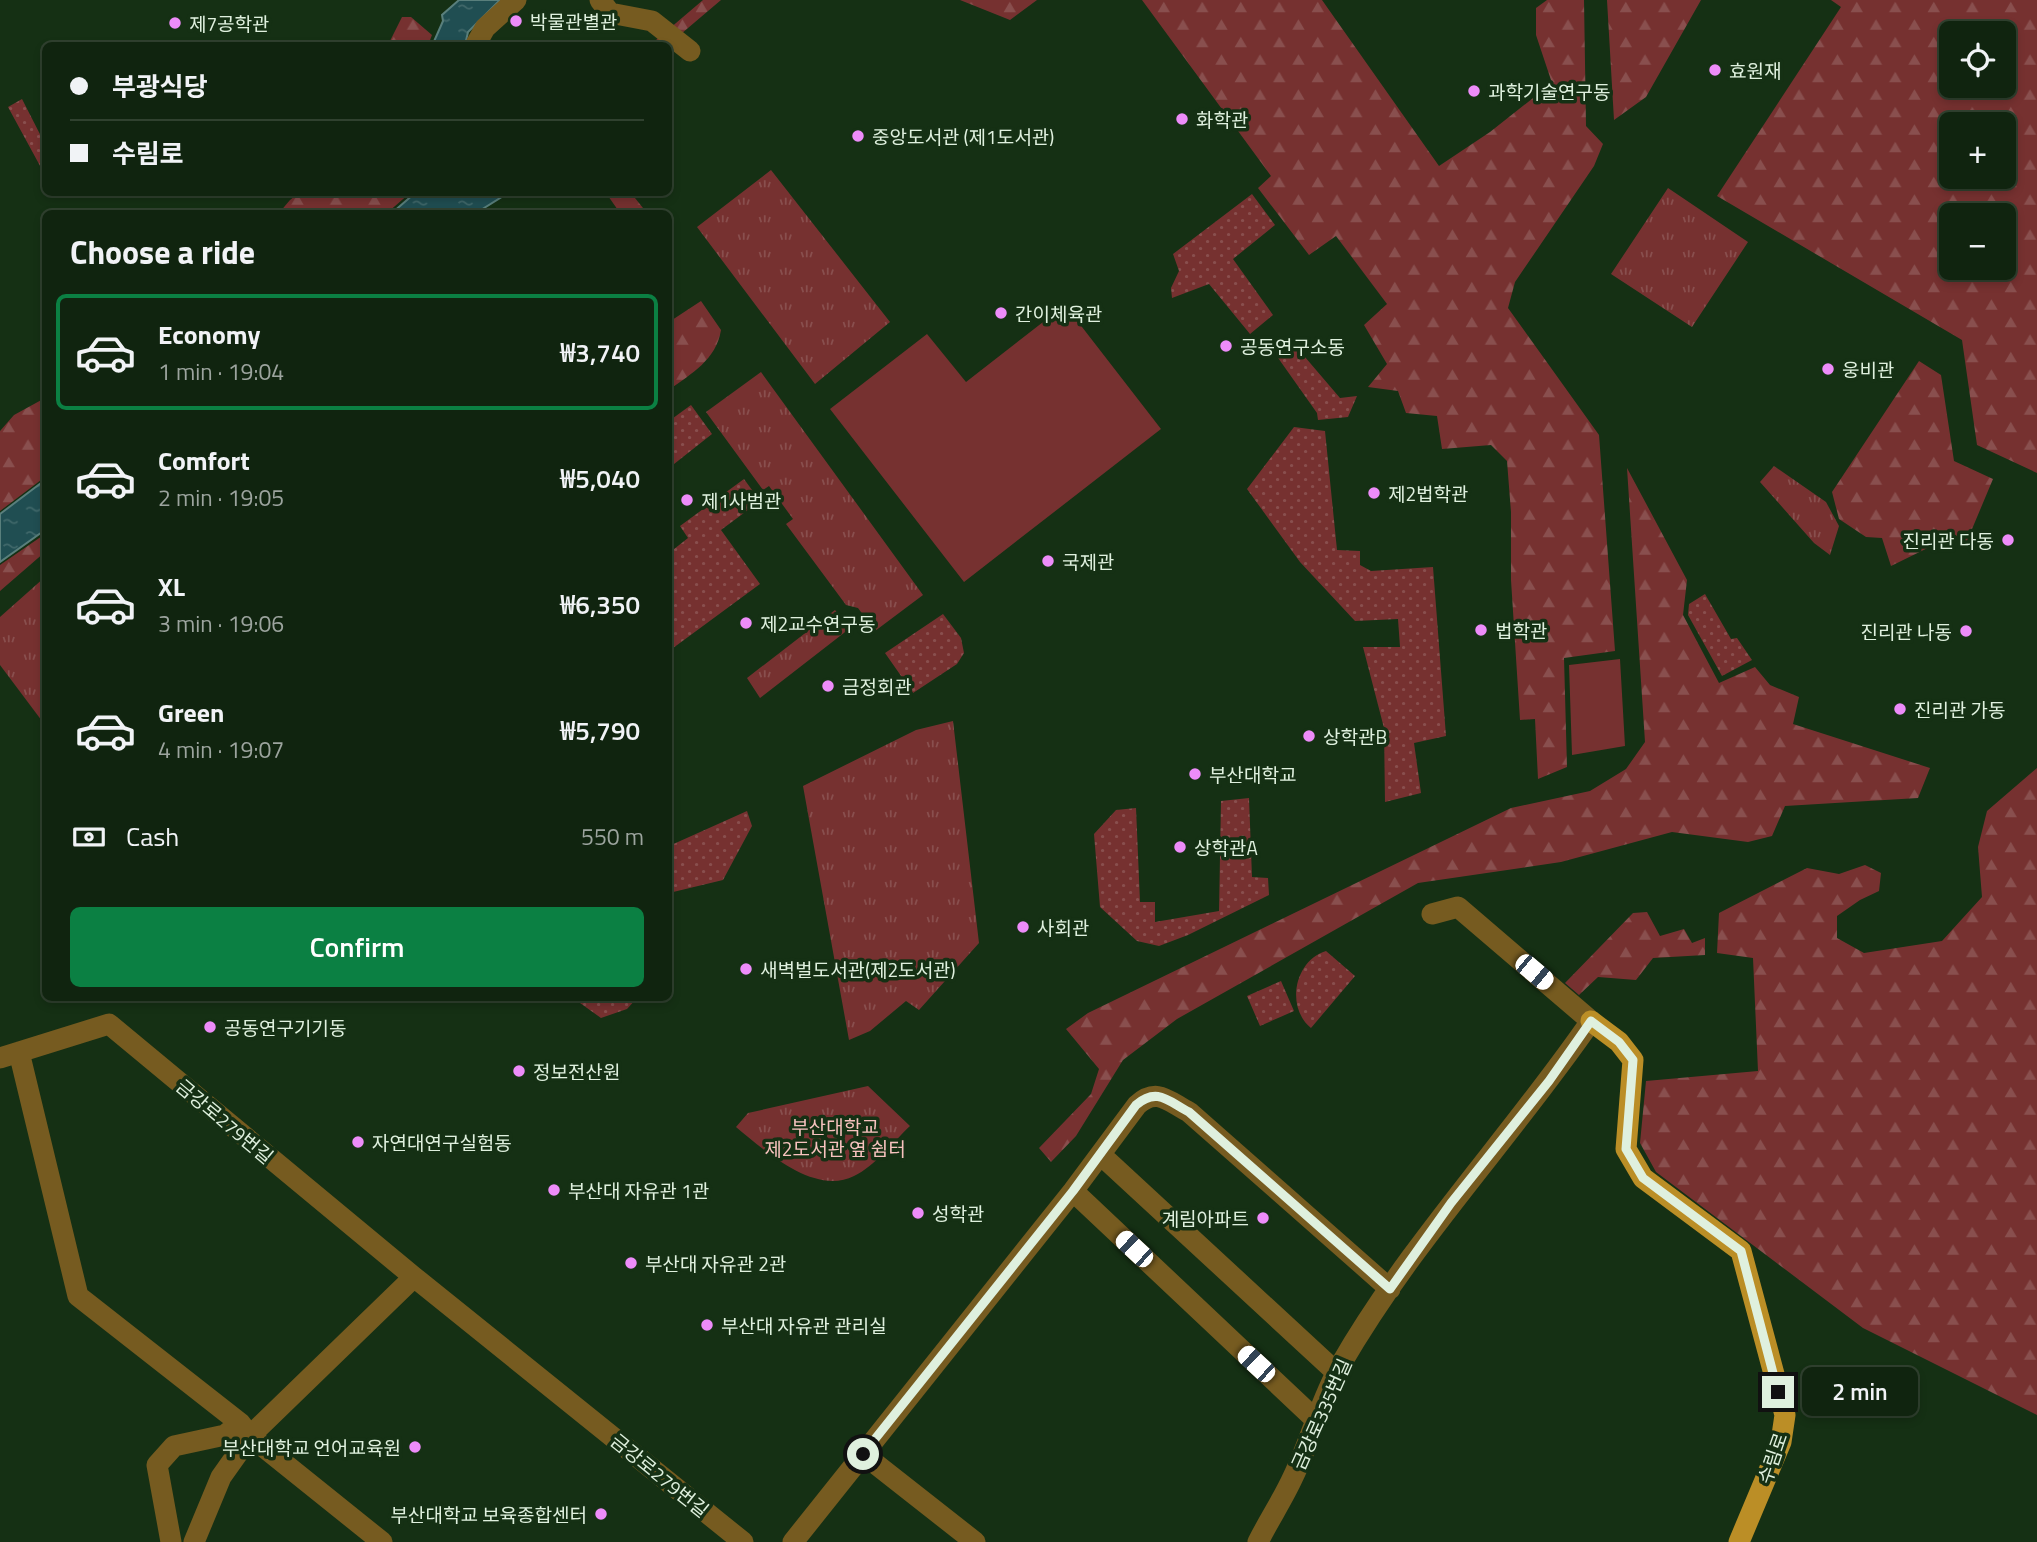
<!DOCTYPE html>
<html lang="en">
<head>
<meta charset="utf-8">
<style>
	:root { --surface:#10240f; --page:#1e301d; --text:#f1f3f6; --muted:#9ca49e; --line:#30412f; --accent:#0b8043 }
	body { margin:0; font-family:"Titillium Web","Noto Sans KR",sans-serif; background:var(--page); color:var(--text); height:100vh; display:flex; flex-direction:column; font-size:26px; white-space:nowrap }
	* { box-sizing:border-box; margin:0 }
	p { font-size:23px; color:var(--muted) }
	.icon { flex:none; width:38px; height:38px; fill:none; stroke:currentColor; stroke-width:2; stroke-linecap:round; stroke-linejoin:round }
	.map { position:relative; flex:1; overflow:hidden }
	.sheet { position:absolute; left:42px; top:210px; width:630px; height:791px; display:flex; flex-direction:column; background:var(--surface); border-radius:10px; box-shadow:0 4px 10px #0003,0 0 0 2px var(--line) }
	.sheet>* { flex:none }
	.guide { position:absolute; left:42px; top:42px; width:630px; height:154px; border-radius:10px; box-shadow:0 4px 10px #0003,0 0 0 2px var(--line); display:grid; align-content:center; height:154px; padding:0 28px; background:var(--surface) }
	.fabs { position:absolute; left:1939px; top:21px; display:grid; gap:14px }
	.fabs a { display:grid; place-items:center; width:77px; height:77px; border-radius:10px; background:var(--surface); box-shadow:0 4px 10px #0003,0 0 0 2px var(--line); font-size:35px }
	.end { position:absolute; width:32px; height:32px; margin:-16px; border:9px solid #dff0de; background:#111; box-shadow:0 0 0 4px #111 }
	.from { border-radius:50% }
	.bubble { position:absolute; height:49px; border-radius:10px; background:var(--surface); box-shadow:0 4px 10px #0003,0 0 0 2px var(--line); font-size:23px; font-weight:600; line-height:49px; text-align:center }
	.car { position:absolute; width:21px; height:42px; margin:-21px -10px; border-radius:9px; box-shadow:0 0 5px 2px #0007; background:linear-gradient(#fff 24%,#345 0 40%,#fff 0 76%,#345 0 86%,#fff 0) }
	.guide b { display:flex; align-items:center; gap:24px; height:66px; font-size:26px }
	.guide b+b { border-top:2px solid var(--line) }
	.guide i { width:18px; height:18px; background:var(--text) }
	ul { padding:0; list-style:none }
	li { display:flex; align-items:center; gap:21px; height:116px; margin:0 14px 10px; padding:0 14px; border:4px solid transparent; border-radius:10px }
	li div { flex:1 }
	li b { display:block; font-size:26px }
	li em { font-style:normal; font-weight:600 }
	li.current { border-color:var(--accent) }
	li>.icon { width:63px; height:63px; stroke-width:1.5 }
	h2 { padding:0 28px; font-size:32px; line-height:84px }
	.pay { display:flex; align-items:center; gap:18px; height:77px; padding:0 28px; font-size:26px }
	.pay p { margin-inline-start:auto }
	.cta { display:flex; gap:14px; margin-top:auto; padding:14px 28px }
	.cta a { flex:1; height:80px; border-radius:10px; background:var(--accent); color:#fff; font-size:28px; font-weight:600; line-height:80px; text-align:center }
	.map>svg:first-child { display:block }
	.grass { fill:url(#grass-dots) }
	.forest { fill:url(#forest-firs); fill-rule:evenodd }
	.park { fill:url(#park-tufts) }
	.garden { fill:#763130 }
	.water { fill:url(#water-ripples); stroke:#597f7c; stroke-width:2 }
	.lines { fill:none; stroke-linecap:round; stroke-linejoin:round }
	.minor { stroke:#765b20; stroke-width:21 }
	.major { stroke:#bb8e26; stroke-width:21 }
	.route { stroke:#dff0de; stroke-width:9 }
	.poi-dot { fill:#ed8cf9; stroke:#153014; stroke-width:2.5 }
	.labels { text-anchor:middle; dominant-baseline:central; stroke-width:7; stroke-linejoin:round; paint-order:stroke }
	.poi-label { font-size:19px; fill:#dff0de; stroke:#153014; text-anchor:start }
	.street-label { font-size:19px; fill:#dff0de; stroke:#153014 }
	.park-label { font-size:19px; fill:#f7c2be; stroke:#153014 }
</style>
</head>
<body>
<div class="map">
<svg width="2037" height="1542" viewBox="0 0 2037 1542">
	<defs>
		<pattern id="grass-dots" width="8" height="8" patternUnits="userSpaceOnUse" patternTransform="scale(1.75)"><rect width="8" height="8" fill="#763130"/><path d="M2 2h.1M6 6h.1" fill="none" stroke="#894f4e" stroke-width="1.8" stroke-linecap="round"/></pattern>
		<pattern id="forest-firs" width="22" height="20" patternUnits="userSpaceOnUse" patternTransform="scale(1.75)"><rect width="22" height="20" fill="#763130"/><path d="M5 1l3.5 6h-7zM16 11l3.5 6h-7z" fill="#894f4e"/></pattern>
		<pattern id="park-tufts" width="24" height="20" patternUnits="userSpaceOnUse" patternTransform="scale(1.75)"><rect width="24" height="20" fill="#763130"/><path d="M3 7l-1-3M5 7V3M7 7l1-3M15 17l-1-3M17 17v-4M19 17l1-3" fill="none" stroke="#894f4e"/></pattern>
		<pattern id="water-ripples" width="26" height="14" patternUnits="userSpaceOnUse" patternTransform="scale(1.75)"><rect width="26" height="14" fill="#204e52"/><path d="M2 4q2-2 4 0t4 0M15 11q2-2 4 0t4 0" fill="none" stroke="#40686a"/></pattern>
	</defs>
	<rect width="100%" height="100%" fill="#153014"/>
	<path class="grass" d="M22,99L45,144V175L8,107Z
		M1252,194L1275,225L1233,259L1273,315L1250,334L1209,284L1172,298L1171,288L1179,271L1173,254Z
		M1293,343L1340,398L1357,396L1348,417L1318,420L1317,413L1276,355Z
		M691,405L712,434L669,468V421Z
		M1294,427L1325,431L1337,550L1360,551V565L1371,571L1433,567L1446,736L1414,743L1421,793L1385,802L1384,728L1363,647H1400L1398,619L1355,621L1300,562L1247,489Z
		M744,479L760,501L721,530L760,584L669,651V553L688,538L680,526Z
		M1705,594L1731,639L1737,638L1752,660L1722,676L1688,615L1689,604Z
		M943,614L961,638L964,653L957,664L913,693L885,653Z
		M1249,798L1252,877L1268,878L1269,895L1188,935L1159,946L1137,941L1100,907L1094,834L1116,810L1136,808L1140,902H1155V922L1219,911L1221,801Z
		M747,811L752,826L723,880L669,893V846Z
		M1326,951L1355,976L1311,1028C1285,1007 1295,960 1326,951Z
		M1281,981L1294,1011L1260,1026L1247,996Z
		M573,998H637L627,1009L601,1018Z"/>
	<path class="forest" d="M703,0H721L668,45L649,46Z
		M960,0H1037L1010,20Z
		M1142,0H1322L1439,166L1490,132L1552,83L1536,35V8L1547,0H1584L1586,126L1603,144L1594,166L1515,282L1508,308L1599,435L1615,651L1564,658L1567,767L1538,779L1535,719L1520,720L1511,580V512L1507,461L1491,445L1442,449L1437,416L1406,413L1398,391L1368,387L1387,364L1364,325L1387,304L1336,236L1309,255L1258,188L1271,176Z
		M1607,0H1701L1646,97L1614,120Z
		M1831,0H2037V473L1977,445L1962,340L1717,196L1841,7ZM1951,33H2004V86H1951ZM1951,124H2004V177H1951ZM1951,215H2004V268H1951Z
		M402,17H411L432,35L428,45H388Z
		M299,193V192L410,193L387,213H279L290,200Z
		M606,193H631L647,213H620Z
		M701,301L721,330C716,360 692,373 669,390V322Z
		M1919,361L1941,375L1954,461L1993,479L1967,541L1946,539L1891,566L1882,538L1866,537L1839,519L1832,492Z
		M45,398V477L0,511V431L14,415Z
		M1627,468L1687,580L1683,615L1719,683L1755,667L1770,685L1799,697L1793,724L1930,768L1918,798L1785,806L1772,836L1748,842L1672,832L1561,862L1418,883L1177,1019L1123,1060L1076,1136L1051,1162L1039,1148L1091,1094L1099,1069L1066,1029L1088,1013L1511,808L1590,791L1626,769L1645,742Z
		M45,534V552L0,591V565Z
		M2037,768V1415L1863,1328L1656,1172L1640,1143L1646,1081L1758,1071L1753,958L1717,953L1719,913L1807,868L1839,874L1865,865L1881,873L1879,891L1860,900L1837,916V938L1864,953L1942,941L1982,897L1978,847L1987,811Z
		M1647,912L1660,936L1684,929L1692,943L1705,938V955L1653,958L1636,980L1598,977L1579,995L1565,983L1633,913Z"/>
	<path class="park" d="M771,170L890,322L815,384L697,227Z
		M1668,188L1748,242L1692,327L1611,274Z
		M761,372L923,595L875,631L858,608L846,605L786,524L793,519L769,486L763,490L706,412Z
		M1774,466L1826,502L1839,526L1830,555L1814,543L1760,482Z
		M45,577V725L0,665V617Z
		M835,610L849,629L760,698L747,678Z
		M953,721L979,943L919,1010L906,1001L870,1031L849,1040L803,786L916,730Z
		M868,1086L910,1126C893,1142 875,1166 854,1176C814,1196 764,1150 736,1127L748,1113Z"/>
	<path class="garden" d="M1065,305L1161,429L964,582L830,409L927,334L966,382Z
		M1620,659L1625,746L1572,755L1569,665Z"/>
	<path class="water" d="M459,0H500L468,32L465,45L432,46L443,21L442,15Z
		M415,193V192L508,193L476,213H392Z
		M45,480V530L0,562V514Z"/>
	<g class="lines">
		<path class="minor" d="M600,0L610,13L652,21L690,51
			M475,46L485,28L516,0
			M19,1052L78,1296L240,1423L250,1436L382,1542
			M0,1058L109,1024L414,1277L743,1542
			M1101,1155L1337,1373
			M1073,1191L1317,1421
			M863,1454L975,1542
			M171,1542L157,1465L174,1446L225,1435L240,1423
			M194,1542L221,1477L250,1436L414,1277
			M793,1542L1073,1191L1137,1105C1157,1087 1168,1101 1189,1112L1390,1289
			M1258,1542C1269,1520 1283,1499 1293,1477C1310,1442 1322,1396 1341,1364C1412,1241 1511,1137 1591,1021L1458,907L1432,914"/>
		<path class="major" d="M1591,1021L1619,1042L1633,1060L1626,1149L1643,1178L1741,1251L1785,1415L1781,1442L1739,1542"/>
	</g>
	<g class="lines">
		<path class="route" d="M863,1454L1073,1191L1136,1105C1157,1087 1168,1101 1189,1112L1390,1289L1451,1203L1549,1081L1591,1021L1619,1042L1633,1060L1626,1149L1643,1178L1741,1251L1778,1392"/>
	</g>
	<g class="poi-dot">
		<circle cx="516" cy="21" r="7"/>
		<circle cx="175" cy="23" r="7"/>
		<circle cx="1715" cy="70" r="7"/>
		<circle cx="1474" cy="91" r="7"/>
		<circle cx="1182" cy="119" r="7"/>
		<circle cx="858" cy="136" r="7"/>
		<circle cx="1001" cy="313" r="7"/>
		<circle cx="1226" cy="346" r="7"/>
		<circle cx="1828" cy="369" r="7"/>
		<circle cx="1374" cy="493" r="7"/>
		<circle cx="687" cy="500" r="7"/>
		<circle cx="2008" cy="540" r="7"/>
		<circle cx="1048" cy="561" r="7"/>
		<circle cx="746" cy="623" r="7"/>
		<circle cx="1481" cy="630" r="7"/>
		<circle cx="1966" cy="631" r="7"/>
		<circle cx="828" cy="686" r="7"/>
		<circle cx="1900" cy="709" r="7"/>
		<circle cx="1309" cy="736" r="7"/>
		<circle cx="1195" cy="774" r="7"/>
		<circle cx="1180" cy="847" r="7"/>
		<circle cx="1023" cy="927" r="7"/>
		<circle cx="746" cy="969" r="7"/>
		<circle cx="210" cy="1027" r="7"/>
		<circle cx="519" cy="1071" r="7"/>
		<circle cx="358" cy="1142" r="7"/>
		<circle cx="554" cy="1190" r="7"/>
		<circle cx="918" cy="1213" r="7"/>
		<circle cx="1263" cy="1218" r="7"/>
		<circle cx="631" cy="1263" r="7"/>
		<circle cx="707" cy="1325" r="7"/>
		<circle cx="415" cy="1447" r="7"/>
		<circle cx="601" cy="1514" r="7"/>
	</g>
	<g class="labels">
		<g class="poi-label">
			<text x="530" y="21">박물관별관</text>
			<text x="189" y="23">제7공학관</text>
			<text x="1729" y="70">효원재</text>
			<text x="1488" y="91">과학기술연구동</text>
			<text x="1196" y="119">화학관</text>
			<text x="872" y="136">중앙도서관 (제1도서관)</text>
			<text x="1015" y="313">간이체육관</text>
			<text x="1240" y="346">공동연구소동</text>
			<text x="1842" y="369">웅비관</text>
			<text x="1388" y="493">제2법학관</text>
			<text x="701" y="500">제1사범관</text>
			<text x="1994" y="540" text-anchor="end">진리관 다동</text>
			<text x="1062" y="561">국제관</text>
			<text x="760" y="623">제2교수연구동</text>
			<text x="1495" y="630">법학관</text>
			<text x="1952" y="631" text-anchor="end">진리관 나동</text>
			<text x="842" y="686">금정회관</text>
			<text x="1914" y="709">진리관 가동</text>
			<text x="1323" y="736">상학관B</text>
			<text x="1209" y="774">부산대학교</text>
			<text x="1194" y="847">상학관A</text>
			<text x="1037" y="927">사회관</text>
			<text x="760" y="969">새벽벌도서관(제2도서관)</text>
			<text x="224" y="1027">공동연구기기동</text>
			<text x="533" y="1071">정보전산원</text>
			<text x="372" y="1142">자연대연구실험동</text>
			<text x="568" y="1190">부산대 자유관 1관</text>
			<text x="932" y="1213">성학관</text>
			<text x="1249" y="1218" text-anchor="end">계림아파트</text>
			<text x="645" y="1263">부산대 자유관 2관</text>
			<text x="721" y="1325">부산대 자유관 관리실</text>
			<text x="401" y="1447" text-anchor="end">부산대학교 언어교육원</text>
			<text x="587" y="1514" text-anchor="end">부산대학교 보육종합센터</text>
		</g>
		<g class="street-label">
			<text transform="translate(225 1121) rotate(40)">금강로279번길</text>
			<text transform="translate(1321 1414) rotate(-66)">금강로335번길</text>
			<text transform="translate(1772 1458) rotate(-71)">수림로</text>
			<text transform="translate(660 1475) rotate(39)">금강로279번길</text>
		</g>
		<g class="park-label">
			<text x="835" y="1126">부산대학교<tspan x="835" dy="22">제2도서관 옆 쉼터</tspan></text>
		</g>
	</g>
</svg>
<div class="fabs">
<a><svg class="icon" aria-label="locate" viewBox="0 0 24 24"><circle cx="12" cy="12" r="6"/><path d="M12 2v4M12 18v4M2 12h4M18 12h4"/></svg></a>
<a>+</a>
<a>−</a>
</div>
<i class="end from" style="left:863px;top:1454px"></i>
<i class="end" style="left:1778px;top:1392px"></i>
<div class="bubble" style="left:1802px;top:1367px;width:116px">2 min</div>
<i class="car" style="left:1534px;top:972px;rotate:130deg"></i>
<i class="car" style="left:1134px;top:1249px;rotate:313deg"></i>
<i class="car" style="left:1256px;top:1364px;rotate:313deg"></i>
<div class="guide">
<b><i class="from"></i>부광식당</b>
<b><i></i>수림로</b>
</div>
<section class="sheet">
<h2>Choose a ride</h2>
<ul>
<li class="current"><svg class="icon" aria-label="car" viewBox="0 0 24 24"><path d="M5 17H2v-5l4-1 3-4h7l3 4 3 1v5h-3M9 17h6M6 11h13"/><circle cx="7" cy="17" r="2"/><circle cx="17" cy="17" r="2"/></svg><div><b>Economy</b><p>1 min · 19:04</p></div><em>₩3,740</em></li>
<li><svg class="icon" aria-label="car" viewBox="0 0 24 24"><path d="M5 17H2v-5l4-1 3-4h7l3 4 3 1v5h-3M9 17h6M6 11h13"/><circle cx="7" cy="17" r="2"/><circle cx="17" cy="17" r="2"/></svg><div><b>Comfort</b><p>2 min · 19:05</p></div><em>₩5,040</em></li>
<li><svg class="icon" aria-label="car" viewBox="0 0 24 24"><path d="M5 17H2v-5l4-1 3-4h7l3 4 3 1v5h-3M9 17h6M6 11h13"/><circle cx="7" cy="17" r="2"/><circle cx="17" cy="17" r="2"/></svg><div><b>XL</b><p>3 min · 19:06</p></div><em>₩6,350</em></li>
<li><svg class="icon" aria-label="car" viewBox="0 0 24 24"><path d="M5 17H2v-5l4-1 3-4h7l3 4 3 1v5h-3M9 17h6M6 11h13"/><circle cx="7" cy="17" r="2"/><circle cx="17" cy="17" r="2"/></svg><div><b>Green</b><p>4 min · 19:07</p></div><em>₩5,790</em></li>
</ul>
<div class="pay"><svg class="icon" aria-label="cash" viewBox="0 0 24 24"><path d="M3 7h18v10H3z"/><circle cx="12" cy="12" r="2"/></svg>Cash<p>550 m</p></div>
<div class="cta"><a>Confirm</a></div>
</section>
</div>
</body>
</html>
